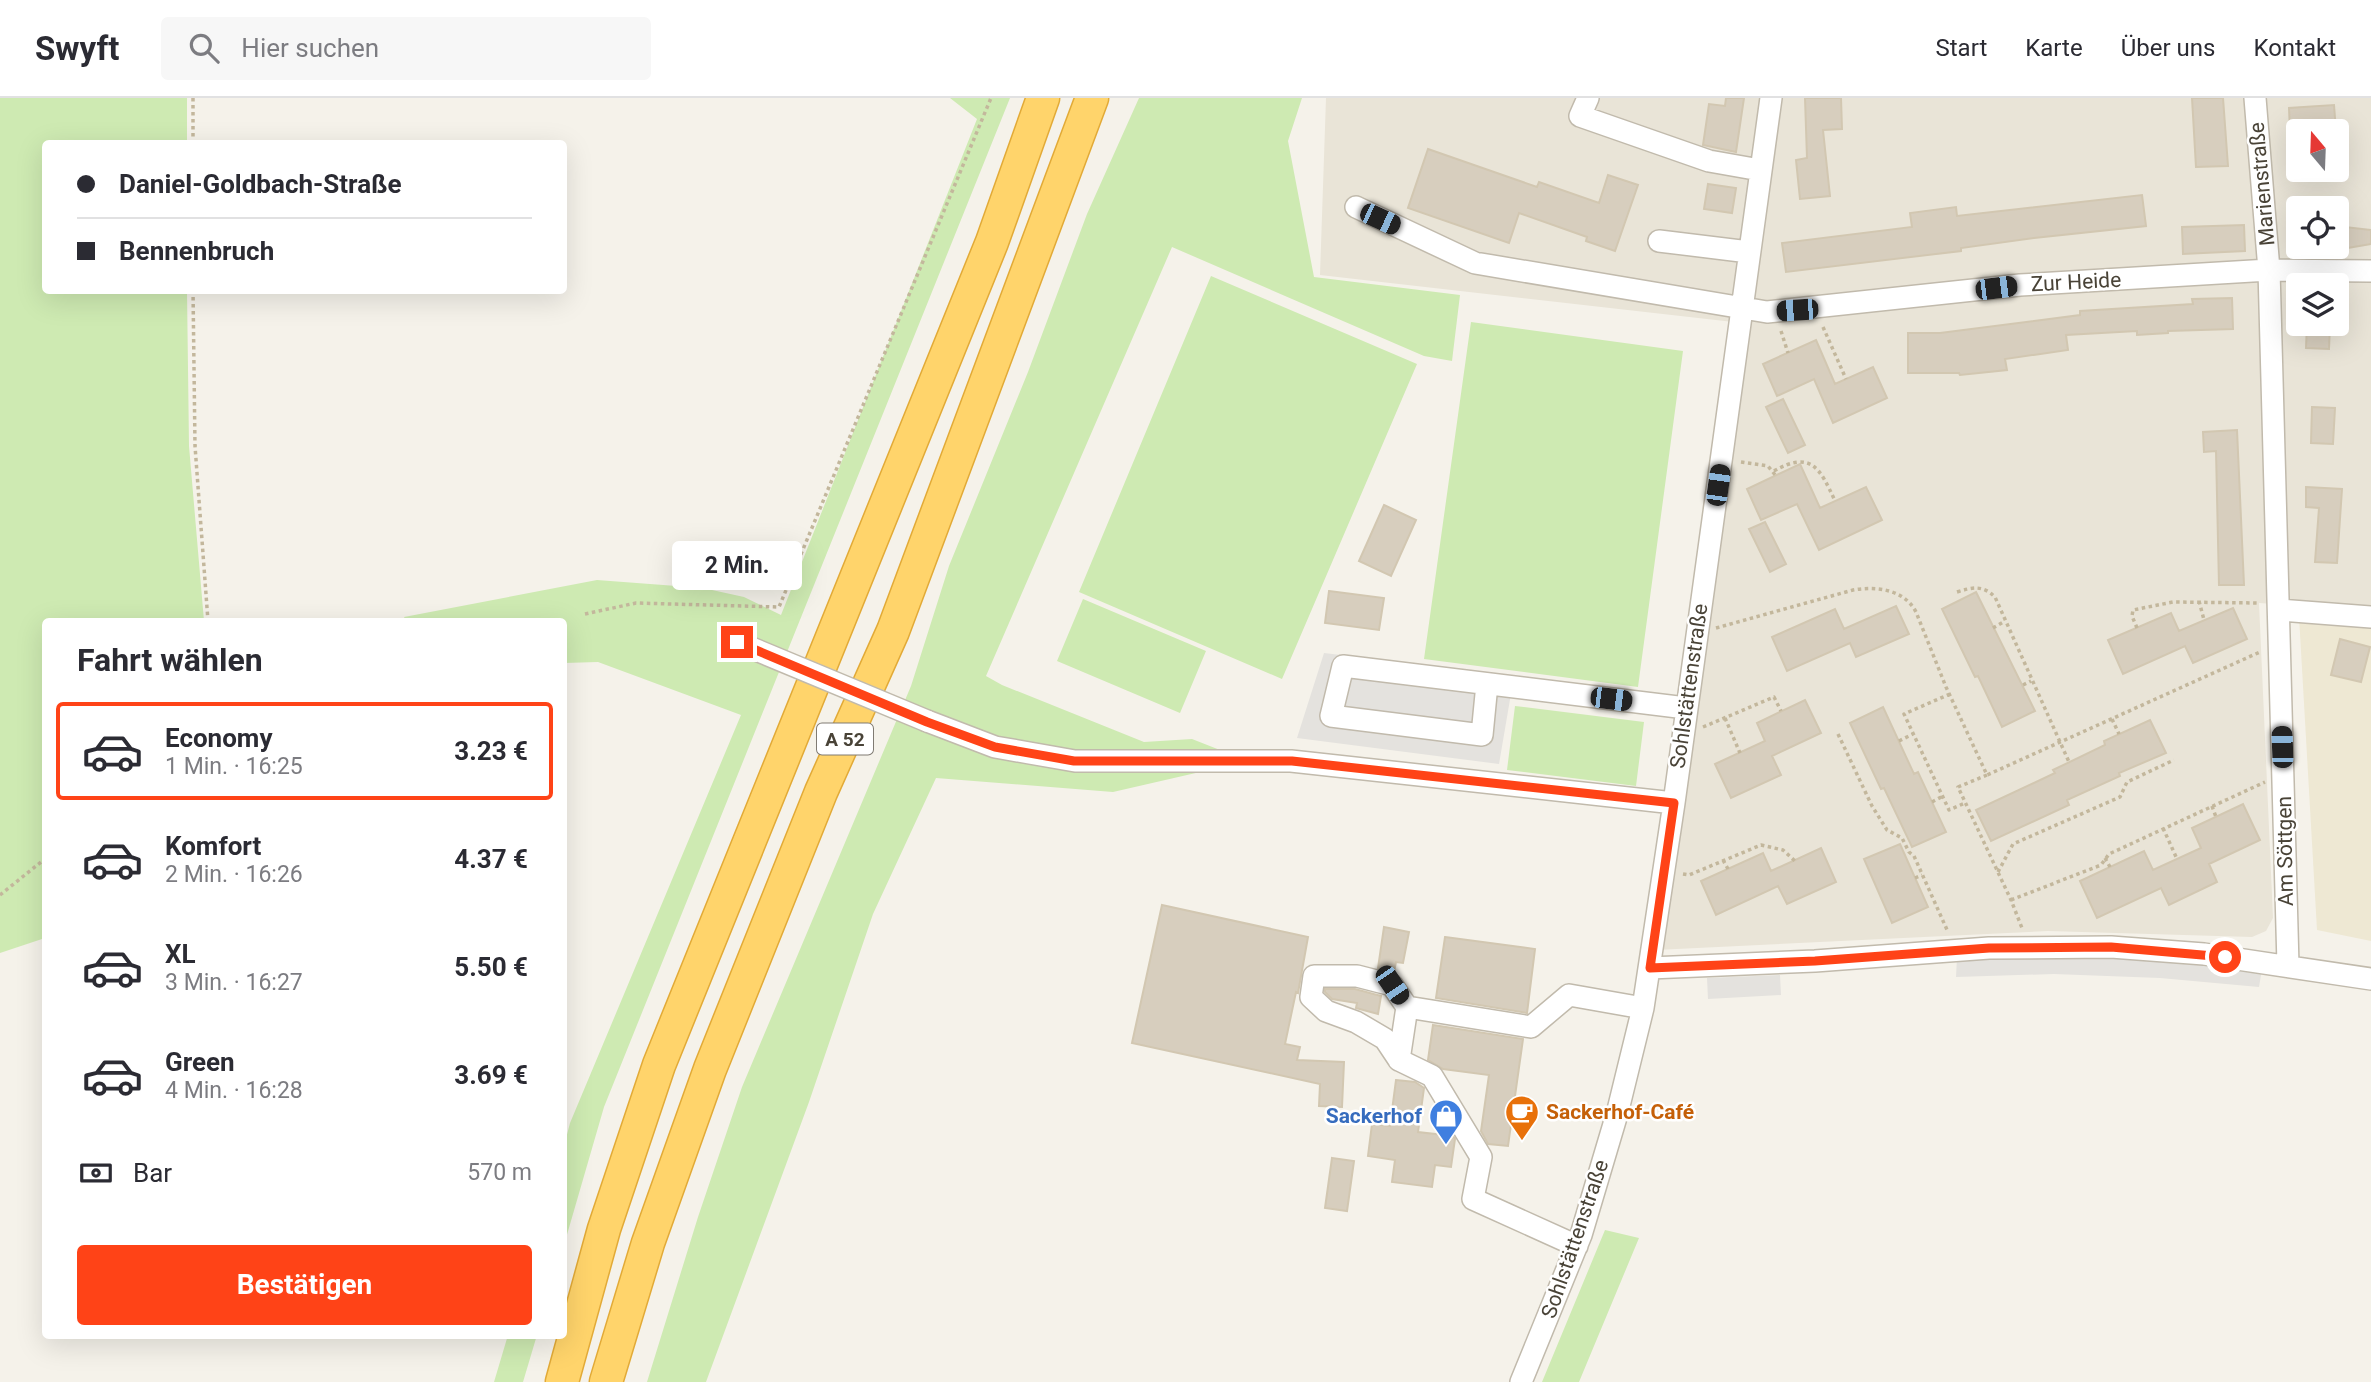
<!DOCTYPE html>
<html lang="de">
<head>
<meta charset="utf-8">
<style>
	:root { --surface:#fff; --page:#f7f7f7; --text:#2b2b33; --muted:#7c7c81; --line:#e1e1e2; --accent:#ff4317 }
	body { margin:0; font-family:Roboto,sans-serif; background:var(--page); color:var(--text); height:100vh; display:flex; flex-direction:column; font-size:26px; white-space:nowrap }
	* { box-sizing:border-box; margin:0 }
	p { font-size:23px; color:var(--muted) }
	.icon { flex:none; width:38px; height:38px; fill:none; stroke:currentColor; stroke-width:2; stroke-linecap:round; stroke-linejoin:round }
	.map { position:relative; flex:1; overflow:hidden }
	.sheet { position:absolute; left:42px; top:520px; width:525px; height:721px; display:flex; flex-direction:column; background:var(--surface); border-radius:7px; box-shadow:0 7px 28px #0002 }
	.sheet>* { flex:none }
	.hud { position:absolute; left:42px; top:42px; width:525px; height:154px; border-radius:7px; box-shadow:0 7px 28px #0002; display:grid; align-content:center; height:154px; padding:0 35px; background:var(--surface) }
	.needle { width:46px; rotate:341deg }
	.tools { position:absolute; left:2286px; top:21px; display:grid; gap:14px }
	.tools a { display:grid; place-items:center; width:63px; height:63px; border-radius:7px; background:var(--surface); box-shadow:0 7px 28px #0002; font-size:35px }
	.end { position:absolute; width:32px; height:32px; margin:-16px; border:9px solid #ff4317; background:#fff; box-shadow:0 0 0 4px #fff }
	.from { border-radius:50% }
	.bubble { position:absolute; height:49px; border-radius:7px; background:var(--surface); box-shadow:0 7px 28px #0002; font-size:23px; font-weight:700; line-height:49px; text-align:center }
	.car { position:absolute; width:21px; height:42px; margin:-21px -10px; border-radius:9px; box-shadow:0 0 5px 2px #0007; background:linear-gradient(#222 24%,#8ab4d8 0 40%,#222 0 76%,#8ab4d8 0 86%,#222 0) }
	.hud b { display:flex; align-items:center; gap:24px; height:66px; font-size:26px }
	.hud b+b { border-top:2px solid var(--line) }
	.hud i { width:18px; height:18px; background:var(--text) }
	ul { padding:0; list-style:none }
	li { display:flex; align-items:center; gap:21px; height:98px; margin:0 14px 10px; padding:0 21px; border:4px solid transparent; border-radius:7px }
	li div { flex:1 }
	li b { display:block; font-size:26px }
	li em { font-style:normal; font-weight:700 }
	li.active { border-color:var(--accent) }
	li>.icon { width:63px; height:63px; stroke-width:1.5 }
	h2 { padding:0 35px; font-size:32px; line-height:84px }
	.pay { display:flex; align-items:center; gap:18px; height:77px; padding:0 35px; font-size:26px }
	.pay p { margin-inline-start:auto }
	.primary-button { display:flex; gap:14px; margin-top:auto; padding:14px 35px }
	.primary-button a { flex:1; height:80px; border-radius:7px; background:var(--accent); color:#fff; font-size:28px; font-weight:700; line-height:80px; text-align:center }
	header { display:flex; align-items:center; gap:42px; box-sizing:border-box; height:98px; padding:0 35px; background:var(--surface); border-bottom:2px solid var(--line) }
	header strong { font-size:33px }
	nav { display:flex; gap:38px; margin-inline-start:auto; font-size:24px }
	.search { width:490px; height:63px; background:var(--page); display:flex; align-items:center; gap:18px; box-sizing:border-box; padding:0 24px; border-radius:7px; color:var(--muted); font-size:26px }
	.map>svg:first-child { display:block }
	.residential { fill:#e9e4d7; fill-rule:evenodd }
	.education { fill:#eee8d3 }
	.green { fill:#ceeab2 }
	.parking { fill:#e4e2de }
	.building { fill:#d7cebe; stroke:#d2c7b1; stroke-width:2 }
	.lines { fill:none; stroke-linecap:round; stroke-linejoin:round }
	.minor-casing { stroke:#c1baac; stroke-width:24 }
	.highway-casing { stroke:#e2aa37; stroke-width:35 }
	.path { stroke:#c3b79c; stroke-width:3.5; stroke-dasharray:3.5 3.5; stroke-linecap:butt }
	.minor { stroke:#fff; stroke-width:21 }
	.highway { stroke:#ffd46b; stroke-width:32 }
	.minor-bridge-casing { stroke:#c1baac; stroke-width:24; stroke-linecap:butt }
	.minor-bridge { stroke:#fff; stroke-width:21 }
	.route { stroke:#ff4317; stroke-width:9 }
	.labels { text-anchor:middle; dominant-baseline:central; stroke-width:5; stroke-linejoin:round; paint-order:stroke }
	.shield { fill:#fff; stroke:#807b73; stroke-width:2 }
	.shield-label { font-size:19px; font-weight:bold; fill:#494337 }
	.street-label { font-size:21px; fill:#494337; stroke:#fff }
	.food-label { font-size:21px; font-weight:bold; fill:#c56008; stroke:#fff; text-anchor:start }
	.shop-label { font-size:21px; font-weight:bold; fill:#366cbe; stroke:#fff; text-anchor:end }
</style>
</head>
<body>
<header>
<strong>Swyft</strong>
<div class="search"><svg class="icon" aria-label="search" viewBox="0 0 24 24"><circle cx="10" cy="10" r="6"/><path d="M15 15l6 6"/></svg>Hier suchen</div>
<nav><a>Start</a><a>Karte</a><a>Über uns</a><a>Kontakt</a></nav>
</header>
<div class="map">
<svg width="2371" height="1284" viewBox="0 0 2371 1284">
	<rect width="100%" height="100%" fill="#f5f2ea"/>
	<path class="residential" d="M1326,0H2371V513L2259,505L2273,820L2266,833L2252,839L2048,833L1656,852L1751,226L1320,177ZM2298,33H2336V72H2298ZM2298,110H2336V149H2298ZM2298,187H2336V226H2298Z"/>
	<path class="education" d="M2299,518L2371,523V843L2317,832Z"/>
	<path class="green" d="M0,0H187V45L46,46V192L187,193L189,348L204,523H46L45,840L0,855Z
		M950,0H1010L604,1009L564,1147V1048L570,1025L741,617L598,564L564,565V523H406L404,519L597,482L703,490L744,499L781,517L977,21Z
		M1139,0H1302L1288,43L1314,179L1460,197L1452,263L1424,258L1172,149L986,578L1002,587L1144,644L1192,641L1248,663L1113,694L936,680L873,816L809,1004L706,1284H647L698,1119L742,989L911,588L949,468L1028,274L1087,116Z
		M1211,178L1417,266L1282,581L1079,494Z
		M1471,224L1683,253L1638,589L1424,561Z
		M1083,501L1206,553L1180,615L1057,563Z
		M1515,608L1644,624L1636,688L1507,672Z
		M1605,1132L1639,1140L1579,1284H1542Z
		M508,1237H537L523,1284H494Z"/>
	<path class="parking" d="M1324,555L1514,578L1499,666L1297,640Z
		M2115,858L2262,871L2259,889L2160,880L2054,876L1956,879L1957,859Z
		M1780,877L1781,897L1708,901L1707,880Z"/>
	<path class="building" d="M1726,0H1744L1736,54L1703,47L1709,6L1725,8Z
		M1805,0H1841L1842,31L1823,32L1830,98L1800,101L1796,62L1807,60Z
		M2192,0H2223L2228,68L2196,69Z
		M2334,7L2336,33H2290L2289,10Z
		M1428,51L1537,89L1539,84L1599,105L1608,77L1638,87L1615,153L1586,143L1587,139L1519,115L1509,145L1408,110Z
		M1708,86L1736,90L1732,115L1704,111Z
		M2142,97L2146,128L2034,140L1961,150V153L1786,174L1782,145L1912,129L1910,115L1956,109L1957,118Z
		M2244,127L2245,153L2183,156L2182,129Z
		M2336,128L2371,132V146L2336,152Z
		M2232,200L2233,231L2168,233V235L2137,237V233L2066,237L2068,252L2005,261L2007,272L1960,277L1959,275H1908V235H1940L2080,217V213L2193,206L2192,201Z
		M2307,226H2330L2329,251L2306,250Z
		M1816,242L1835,286L1873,269L1887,300L1833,325L1814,281L1777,298L1763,266Z
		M1783,301L1805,347L1788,355L1766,309Z
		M2312,309L2335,310L2333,346L2311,345Z
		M2237,332L2244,487H2219L2216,353L2204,354L2203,334Z
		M1800,366L1820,410L1866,389L1882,422L1819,452L1797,406L1761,422L1747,391Z
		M2306,389L2342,391L2337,465L2315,464L2319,410L2306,409Z
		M1384,407L1416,422L1391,478L1359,463Z
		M1765,424L1786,466L1770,474L1749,431Z
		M1329,493L1384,500L1379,532L1325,525Z
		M1976,494L2035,613L2002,629L1978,578L1975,579L1942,511Z
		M1896,508L1909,536L1856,559L1850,545L1787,573L1772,539L1835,511L1844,531Z
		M2233,510L2247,541L2193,565L2185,548L2123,576L2108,542L2171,515L2179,533Z
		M2340,541L2370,549L2361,584L2331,577Z
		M1805,602L1821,635L1772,658L1781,677L1731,700L1715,666L1765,643L1757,625Z
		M1883,609L1914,676L1918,674L1946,734L1912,749L1884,690L1881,691L1850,625Z
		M2150,622L2166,655L2119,675L2120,678L2067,702L2069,707L1991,743L1976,712L2055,675L2053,672L2105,647L2104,643Z
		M2243,706L2260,742L2209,766L2217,784L2169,807L2161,790L2097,820L2080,783L2144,753L2153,772L2201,750L2192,730Z
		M1900,746L1928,809L1892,825L1864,761Z
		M1821,750L1836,784L1787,806L1778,788L1716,817L1701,783L1763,755L1771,773Z
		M1162,807L1308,839L1298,895L1296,894L1285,946L1300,949L1297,962L1344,964L1342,1009L1319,1008L1320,986L1132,945Z
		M1384,829L1409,834L1403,865L1396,864L1394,874L1378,870Z
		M1445,839L1535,851L1527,915L1436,900Z
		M1325,891H1355L1381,898L1378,916L1356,910L1357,905L1332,901L1325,894Z
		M1433,927L1523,941L1508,1048L1488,1046L1481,1033L1489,977L1443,971L1428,962Z
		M1396,982L1415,984L1424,990L1418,1034L1453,1038L1455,1041L1451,1069L1435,1067L1432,1089L1392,1084L1395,1062L1368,1058L1372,1026L1390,1028Z
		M1332,1060L1354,1063L1347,1113L1325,1110Z"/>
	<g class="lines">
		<g class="minor-casing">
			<path id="minor" d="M1588,0L1580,18L1709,63L1760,72
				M2255,0L2269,172L2288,867
				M1356,109L1475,165L1767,214L2020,187L2269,172L2371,173
				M1659,143L1749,154
				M2279,512L2371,519
				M1487,586L1482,637L1331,618L1343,568L1686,610
				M927,623L995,649L1075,663H1291L1674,705
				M1650,870L1815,863L1989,850L2111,849L2204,856L2371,881
				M1399,962L1385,941L1356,924L1326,913L1311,899L1314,878H1357L1392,887L1407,909
				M1577,1148L1473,1101L1481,1059L1432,978L1399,962L1407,909L1531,929L1569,897L1643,910
				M1521,1284L1581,1137L1617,1016L1643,910L1674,705L1771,0"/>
		</g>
		<g class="highway-casing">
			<path id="highway" d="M562,1284L604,1131L659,967L992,144L1043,0
				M606,1284L648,1145L710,971L821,694L893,533L1092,0"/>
		</g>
		<path class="path" d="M193,0V46
			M193,192L195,348L208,523
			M1823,229L1846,281
			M1781,233L1788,255
			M1741,364L1768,368L1776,378
			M1774,373C1811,352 1820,370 1835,403
			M1957,494C1973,489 1983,487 1995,499L2069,664
			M2199,503L2204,522
			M585,516L636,505L779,509L991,0
			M1716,530L1853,492C1876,488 1904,491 1916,514L1946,589L1987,677L2260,554
			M1993,530L2005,523
			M2137,530L2132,518L2133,512L2173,504L2259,505
			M2023,587L2031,583
			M1950,596L1904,616L1949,712L1965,705
			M1725,620L1740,655
			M2112,621L2119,636
			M1703,629L1774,599L1781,613
			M1838,636L1872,708L1887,732L1902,740L1909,754L1914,758L1948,834
			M1899,643L1913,636
			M1987,677L1958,689L2011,802L2022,830
			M1932,704L1943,698
			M2212,708L2216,719
			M2163,730L2177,761
			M2105,760L2110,769
			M1723,762L1728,771
			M1998,774L2013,746L2120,699L2127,684L2174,662
			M1683,776L1689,777L1761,747L1783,752L1795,763
			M1915,780L1922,777
			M0,797L46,760
			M2011,802L2101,767L2109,756L2265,684"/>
		<use href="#minor" class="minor"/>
		<use href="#highway" class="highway"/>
		<g class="minor-bridge-casing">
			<path id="minor-bridge" d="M737,544L927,623"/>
		</g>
		<use href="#minor-bridge" class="minor-bridge"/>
	</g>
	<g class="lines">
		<path class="route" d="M737,544L927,624L995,649L1074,663H1292L1674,705L1650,870L1815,863L1989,850L2111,849L2225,859"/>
	</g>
	<defs>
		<g id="cafe-pin" transform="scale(1.75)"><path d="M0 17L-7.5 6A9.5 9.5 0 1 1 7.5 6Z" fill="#e8710a" stroke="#fff"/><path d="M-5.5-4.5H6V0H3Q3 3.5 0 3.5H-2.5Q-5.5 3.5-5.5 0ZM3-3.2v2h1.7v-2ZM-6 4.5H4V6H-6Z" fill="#fff"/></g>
		<g id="shop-pin" transform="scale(1.75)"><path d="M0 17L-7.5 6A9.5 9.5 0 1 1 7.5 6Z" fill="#3f7fe0" stroke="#fff"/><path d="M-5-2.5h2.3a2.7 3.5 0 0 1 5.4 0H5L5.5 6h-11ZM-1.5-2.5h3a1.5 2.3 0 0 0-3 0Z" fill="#fff"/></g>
	</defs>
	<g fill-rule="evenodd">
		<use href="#cafe-pin" x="1522" y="1014"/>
		<use href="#shop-pin" x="1446" y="1018"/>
	</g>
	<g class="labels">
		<rect class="shield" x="817" y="625.5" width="56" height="31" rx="5"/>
		<g class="shield-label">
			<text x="845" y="641">A 52</text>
		</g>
		<g class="street-label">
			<text transform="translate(2262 86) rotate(-95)">Marienstraße</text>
			<text transform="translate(2076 184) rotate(-3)">Zur Heide</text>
			<text transform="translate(1689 588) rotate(-82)">Sohlstättenstraße</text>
			<text transform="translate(2285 753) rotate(-91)">Am Söttgen</text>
			<text transform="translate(1575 1141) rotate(-71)">Sohlstättenstraße</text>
		</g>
		<g class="food-label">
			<text x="1546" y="1014">Sackerhof-Café</text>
		</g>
		<g class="shop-label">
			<text x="1422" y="1018">Sackerhof</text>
		</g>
	</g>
</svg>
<div class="tools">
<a><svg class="needle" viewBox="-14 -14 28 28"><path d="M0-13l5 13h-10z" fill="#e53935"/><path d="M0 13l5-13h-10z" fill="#7c7c81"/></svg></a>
<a><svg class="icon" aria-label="locate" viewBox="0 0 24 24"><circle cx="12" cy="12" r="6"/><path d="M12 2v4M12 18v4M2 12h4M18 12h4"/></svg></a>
<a><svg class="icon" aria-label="layers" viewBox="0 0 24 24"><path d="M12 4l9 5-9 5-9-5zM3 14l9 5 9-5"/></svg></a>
</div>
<i class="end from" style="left:2225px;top:859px"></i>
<i class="end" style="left:737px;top:544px"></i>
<div class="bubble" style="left:672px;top:443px;width:130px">2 Min.</div>
<i class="car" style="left:1380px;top:121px;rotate:115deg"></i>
<i class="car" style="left:1996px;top:190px;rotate:83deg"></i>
<i class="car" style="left:1797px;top:212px;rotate:266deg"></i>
<i class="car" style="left:1718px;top:387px;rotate:8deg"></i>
<i class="car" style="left:1611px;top:601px;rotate:97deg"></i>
<i class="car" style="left:2282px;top:649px;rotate:358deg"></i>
<i class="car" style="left:1392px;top:887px;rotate:146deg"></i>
<div class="hud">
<b><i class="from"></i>Daniel-Goldbach-Straße</b>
<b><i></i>Bennenbruch</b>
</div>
<section class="sheet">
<h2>Fahrt wählen</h2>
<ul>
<li class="active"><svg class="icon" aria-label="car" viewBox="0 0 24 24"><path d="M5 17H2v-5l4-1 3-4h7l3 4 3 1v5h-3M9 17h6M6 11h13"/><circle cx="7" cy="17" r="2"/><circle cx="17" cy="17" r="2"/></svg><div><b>Economy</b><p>1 Min. · 16:25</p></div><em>3.23 €</em></li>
<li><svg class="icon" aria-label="car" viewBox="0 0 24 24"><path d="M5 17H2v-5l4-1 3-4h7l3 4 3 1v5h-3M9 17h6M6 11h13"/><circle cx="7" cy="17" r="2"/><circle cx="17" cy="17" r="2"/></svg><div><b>Komfort</b><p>2 Min. · 16:26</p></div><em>4.37 €</em></li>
<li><svg class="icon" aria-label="car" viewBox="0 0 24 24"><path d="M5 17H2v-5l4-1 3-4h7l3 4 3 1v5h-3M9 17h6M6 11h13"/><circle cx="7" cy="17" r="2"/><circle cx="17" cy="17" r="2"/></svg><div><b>XL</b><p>3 Min. · 16:27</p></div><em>5.50 €</em></li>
<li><svg class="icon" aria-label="car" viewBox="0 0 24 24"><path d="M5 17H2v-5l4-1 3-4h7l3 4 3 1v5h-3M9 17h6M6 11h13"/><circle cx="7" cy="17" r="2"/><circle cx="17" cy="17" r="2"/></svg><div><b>Green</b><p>4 Min. · 16:28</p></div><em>3.69 €</em></li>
</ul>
<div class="pay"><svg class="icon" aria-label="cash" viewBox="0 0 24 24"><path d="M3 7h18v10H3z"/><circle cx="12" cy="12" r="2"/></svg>Bar<p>570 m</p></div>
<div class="primary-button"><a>Bestätigen</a></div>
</section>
</div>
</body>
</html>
